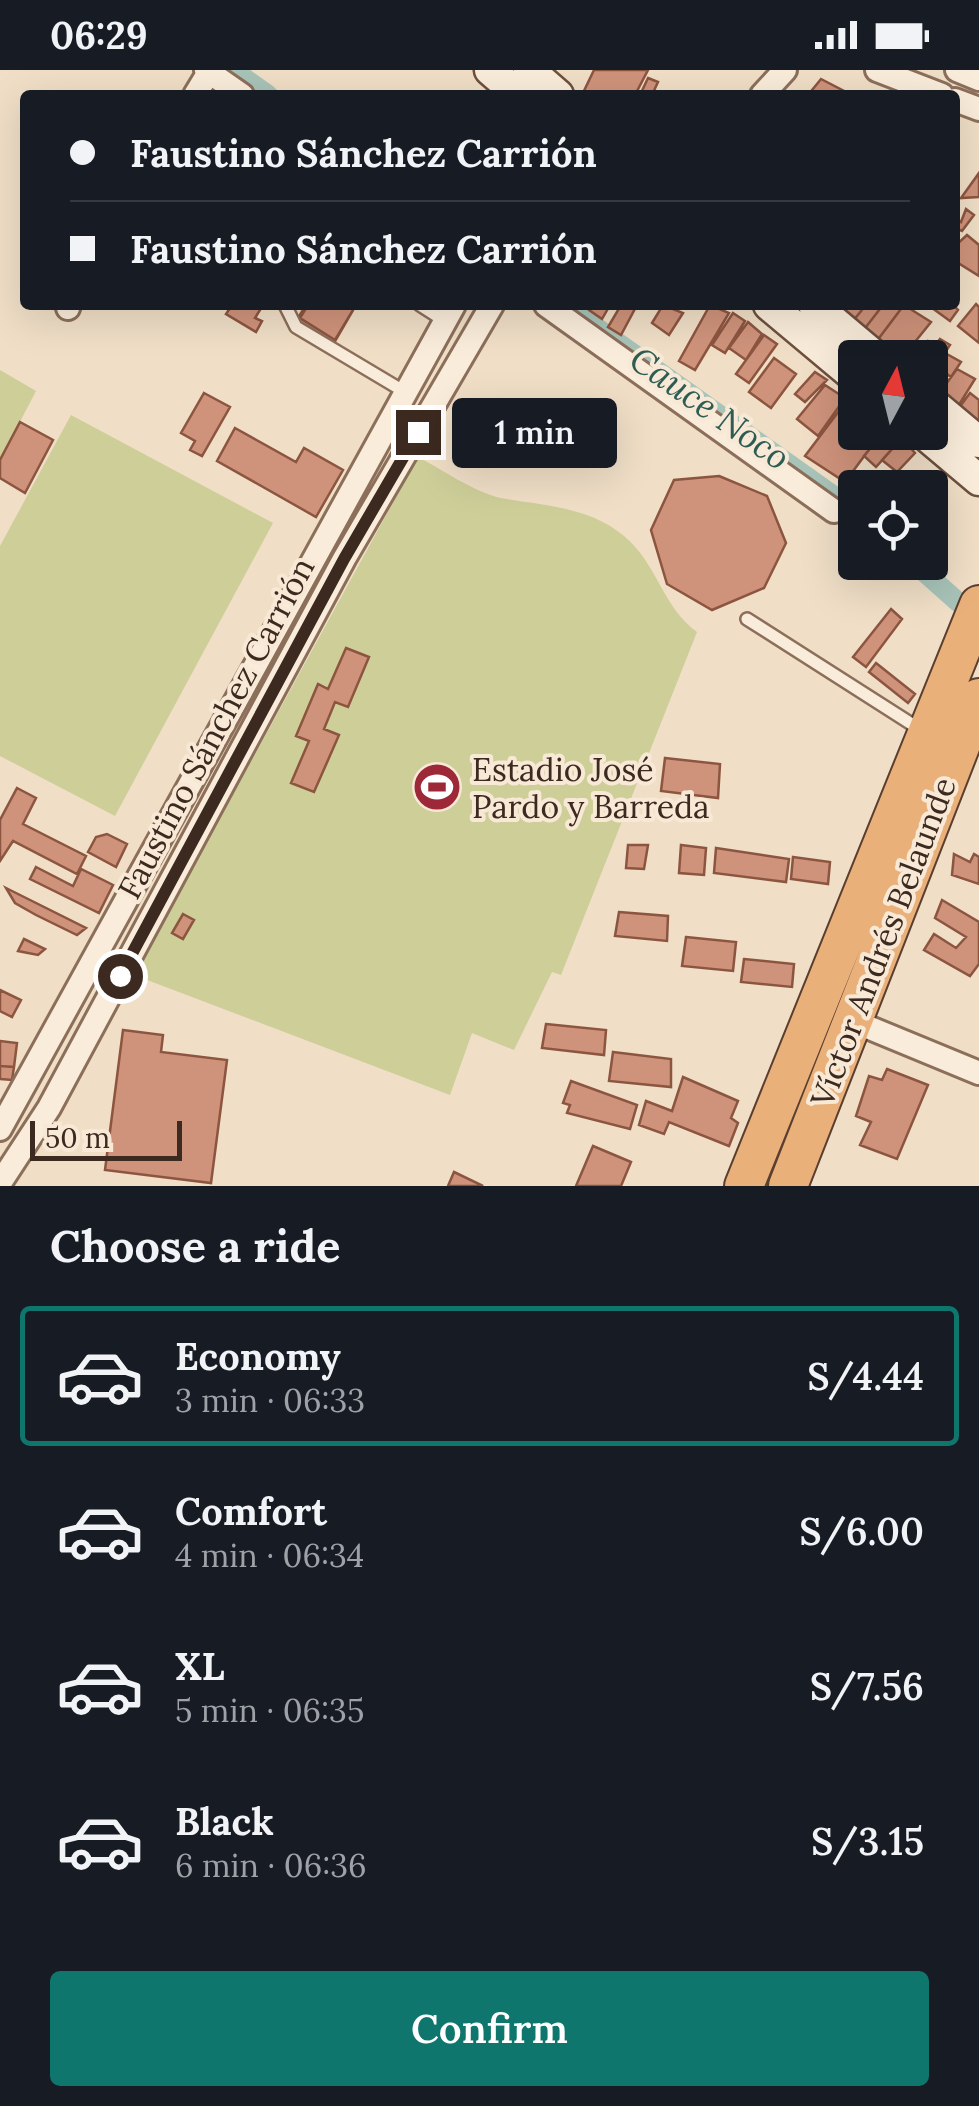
<!DOCTYPE html>
<html lang="en">
<head>
<meta charset="utf-8">
<style>
	:root { --surface:#171b24; --page:#242831; --text:#f1f3f6; --muted:#9ea1a6; --line:#363941; --accent:#0f766e }
	body { margin:0; font-family:Lora,serif; background:var(--page); color:var(--text); height:100vh; display:flex; flex-direction:column; font-size:38px; white-space:nowrap }
	* { box-sizing:border-box; margin:0 }
	p { font-size:32px; color:var(--muted) }
	.icon { flex:none; width:55px; height:55px; fill:none; stroke:currentColor; stroke-width:2; stroke-linecap:round; stroke-linejoin:round }
	.map { position:relative; height:1116px; overflow:hidden }
	.side { display:flex; flex-direction:column; background:var(--surface); flex:1 }
	.side>* { flex:none }
	.guide { position:absolute; left:20px; top:20px; width:940px; height:220px; border-radius:10px; box-shadow:0 10px 40px #0002; display:grid; align-content:center; height:220px; padding:0 50px; background:var(--surface) }
	.needle { width:65px; rotate:7deg }
	.tools { position:absolute; left:838px; top:270px; display:grid; gap:20px }
	.tools a { display:grid; place-items:center; width:110px; height:110px; border-radius:10px; background:var(--surface); box-shadow:0 10px 40px #0002; font-size:50px }
	.scale { position:absolute; left:30px; bottom:25px; width:152px; box-sizing:border-box; padding-left:10px; border:5px solid #3c291f; border-top:0; font-size:28px; line-height:35px; white-space:nowrap; color:#3c291f; -webkit-text-stroke:8px #f7e9d6; paint-order:stroke }
	.end { position:absolute; width:45px; height:45px; margin:-22px; border:12px solid #3c291f; background:#fff; box-shadow:0 0 0 5px #fff }
	.from { border-radius:50% }
	.bubble { position:absolute; height:70px; border-radius:10px; background:var(--surface); box-shadow:0 10px 40px #0002; font-size:32px; font-weight:600; line-height:70px; text-align:center }
	.guide b { display:flex; align-items:center; gap:35px; height:95px; font-size:38px }
	.guide b+b { border-top:2px solid var(--line) }
	.guide i { width:25px; height:25px; background:var(--text) }
	ul { padding:0; list-style:none }
	li { display:flex; align-items:center; gap:30px; height:140px; margin:0 20px 15px; padding:0 30px; border:5px solid transparent; border-radius:10px }
	li div { flex:1 }
	li b { display:block; font-size:38px }
	li em { font-style:normal; font-weight:600 }
	li.current { border-color:var(--accent) }
	li>.icon { width:90px; height:90px; stroke-width:1.5 }
	h2 { padding:0 50px; font-size:45px; line-height:120px }
	.primary-button { display:flex; gap:20px; margin-top:auto; padding:20px 50px }
	.primary-button a { flex:1; height:115px; border-radius:10px; background:var(--accent); color:#fff; font-size:40px; font-weight:600; line-height:115px; text-align:center }
	.status { display:flex; justify-content:space-between; align-items:center; height:70px; padding:0 50px; background:var(--surface); direction:ltr }
	.status svg { height:28px; fill:currentColor }
	.map>svg:first-child { display:block }
	.green { fill:#cece99 }
	.lines { fill:none; stroke-linecap:round; stroke-linejoin:round }
	.canal { stroke:#a8c3b8; stroke-width:20 }
	.building { fill:#cf937b; stroke:#8c5540; stroke-width:2.5 }
	.service-casing { stroke:#8c6f5b; stroke-width:16 }
	.minor-casing { stroke:#8c6f5b; stroke-width:28 }
	.secondary-casing { stroke:#6e503e; stroke-width:35 }
	.trunk-casing { stroke:#5a3e2f; stroke-width:42 }
	.service { stroke:#faecda; stroke-width:11 }
	.minor { stroke:#faecda; stroke-width:22 }
	.secondary { stroke:#faecda; stroke-width:30 }
	.trunk { stroke:#eab07a; stroke-width:38 }
	.route { stroke:#3c291f; stroke-width:12 }
	.labels { text-anchor:middle; dominant-baseline:central; stroke-width:8; stroke-linejoin:round; paint-order:stroke }
	.street-label { font-size:32px; fill:#3c291f; stroke:#f7e9d6 }
	.poi-label { font-size:32px; fill:#3c291f; stroke:#f7e9d6; text-anchor:start }
	.water-label { font-size:35px; font-style:italic; fill:#2e5c53; stroke:#f7e9d6 }
</style>
</head>
<body>
<div class="status"><b>06:29</b><svg viewBox="0 0 49 12"><path d="M0 12V9h3v3zM5 12V6h3v6zM10 12V3h3v9zM15 12V0h3v12zM26 1h20v11H26zM47 4h2v5h-2z"/></svg></div>
<div class="map">
<svg width="979" height="1116" viewBox="0 0 979 1116">
	<rect width="100%" height="100%" fill="#f0dec6"/>
	<path class="green" d="M0,300L36,321L0,390Z
		M71,345L273,453L115,746L0,686V476Z
		M418,387C443,400 474,422 501,428C544,436 588,436 624,466C657,493 663,538 697,562L561,905L552,902L514,980L472,963L450,1025L134,905Z"/>
	<g class="lines">
		<path class="canal" d="M233,0L268,25
			M580,246L855,441
			M913,492L958,532"/>
	</g>
	<path class="building" d="M594,0H648L635,25H582Z
		M648,8L658,12L652,25H640Z
		M821,9L844,21L841,25H808Z
		M979,103V127L961,128Z
		M966,139L974,145L962,161L955,158V148L961,152Z
		M967,165L979,175V206L955,191V176Z
		M976,234L979,237V273L958,256Z
		M232,235H263L255,248L262,251L256,262L226,244Z
		M306,235H356L334,273L296,251Z
		M308,235H356L335,270L300,248Z
		M591,235H610L602,249L589,240Z
		M621,235H637L621,265L608,257Z
		M663,235L683,243L669,265L652,253Z
		M710,235L729,243L695,300L679,291Z
		M842,235H866L848,257L833,245Z
		M866,235H883L859,266L848,257Z
		M883,235H904L870,280L859,266Z
		M904,235L931,252L902,288H882L870,280Z
		M928,235H953L958,240L950,251Z
		M733,243L745,251L725,283L712,275Z
		M748,252L762,264L746,290L729,278Z
		M764,265L777,274L749,313L736,304Z
		M940,269L950,275L939,292L925,276L928,271L935,276Z
		M914,272L939,292L930,303V288H902Z
		M945,283L961,292L951,307L936,296Z
		M774,288L796,304L771,338L749,322Z
		M957,299L975,309L957,338L938,325Z
		M815,302L827,310L805,332L795,324Z
		M825,315L845,328L818,366L797,349Z
		M204,323L230,337L202,386L190,380L195,371L181,363Z
		M970,323L979,330V370L952,347Z
		M842,337L855,344V362H882L845,412L805,386Z
		M20,352L53,370L25,423L0,408V390Z
		M235,358L296,392L304,378L343,400L316,447L217,391Z
		M884,362L902,368L876,397L864,386Z
		M902,368L915,383L897,402L882,390Z
		M719,406L767,426L786,473L764,518L712,540L667,514L651,460L674,410Z
		M891,539L902,549L866,597L853,587Z
		M346,578L369,587L348,637L335,632L324,659L339,665L314,722L291,713L309,671L296,666L318,614L328,619Z
		M876,593L915,624L908,633L869,602Z
		M665,688L720,694L718,728L661,721Z
		M17,718L36,728L23,754L86,786L77,804L13,771L0,791V750Z
		M107,764L127,774L116,797L88,782L96,767Z
		M628,775H648L644,799L626,798Z
		M681,775L706,778L704,805L679,803Z
		M716,778L789,789L786,812L714,803Z
		M954,784L970,792L974,784L979,787V814L952,805Z
		M793,787L830,792L828,814L791,809Z
		M36,797L73,816L81,799L113,815L99,843L30,809Z
		M6,818L86,858L77,865L36,845L15,833Z
		M942,830L979,852V894L970,906L924,880L934,864L956,878L966,867L935,848Z
		M619,842L668,846L667,871L615,866Z
		M183,844L194,850L183,869L172,863Z
		M686,867L736,872L733,901L682,896Z
		M24,869L45,879L38,885L18,881Z
		M744,889L794,894L792,917L741,912Z
		M0,920L21,930L12,947L0,941Z
		M546,954L606,960L604,985L542,978Z
		M123,960L163,965L161,982L227,990L211,1113L105,1100Z
		M0,971L17,973L14,997L0,996Z
		M613,982L671,989V1017L609,1011Z
		M0,996L14,997L12,1010L0,1009Z
		M887,999L928,1015L897,1089L860,1075L871,1052L856,1046L869,1006L882,1010Z
		M683,1007L738,1031L731,1048L738,1053L729,1076L669,1052L664,1064L639,1055L646,1031L672,1041Z
		M571,1011L637,1035L630,1059L567,1043L570,1035L563,1033Z
		M593,1076L631,1092L621,1116H576Z
		M454,1102L483,1116H448Z"/>
	<g class="lines">
		<g class="service-casing">
			<path id="service" d="M285,235L296,257L405,322
				M420,235L445,251
				M747,549L921,660"/>
		</g>
		<g class="minor-casing">
			<path id="minor" d="M206,0L242,25
				M877,0L942,25
				M957,0L979,9
				M195,25L209,2
				M762,25L785,0
				M955,30L979,39
				M546,235L834,441
				M68,238L69,235
				M853,951L979,1003
				M0,1059L454,235
				M0,1113L49,1038L344,489L492,235"/>
		</g>
		<g class="secondary-casing">
			<path id="secondary" d="M490,0L519,25
				M529,0L558,25
				M769,235L855,307
				M814,235L877,288
				M930,331L979,372
				M922,362L979,410"/>
		</g>
		<g class="trunk-casing">
			<path id="trunk" d="M744,1116L979,535
				M788,1116L979,628"/>
		</g>
		<use href="#service" class="service"/>
		<use href="#minor" class="minor"/>
		<use href="#secondary" class="secondary"/>
		<use href="#trunk" class="trunk"/>
	</g>
	<g class="lines">
		<path class="route" d="M120,906L344,489L418,362"/>
	</g>
	<defs>
		<g id="stadium-disc" transform="scale(2.5)"><circle r="9.5" fill="#9d2938" stroke="#f7e9d6"/><path d="M0-5a6.5 5 0 1 0 0 10a6.5 5 0 1 0 0-10ZM-3.5-1.8h7v3.6h-7Z" fill="#fff"/></g>
	</defs>
	<g fill-rule="evenodd">
		<use href="#stadium-disc" x="437" y="717"/>
	</g>
	<g class="labels">
		<g class="street-label">
			<text transform="translate(216 658) rotate(-62)">Faustino Sánchez Carrión</text>
			<text transform="translate(883 872) rotate(-69)">Víctor Andrés Belaunde</text>
		</g>
		<g class="poi-label">
			<text x="472" y="699">Estadio José<tspan x="472" dy="37">Pardo y Barreda</tspan></text>
		</g>
		<g class="water-label">
			<text transform="translate(710 338) rotate(35)">Cauce Noco</text>
		</g>
	</g>
</svg>
<div class="tools">
<a><svg class="needle" viewBox="-14 -14 28 28"><path d="M0-13l5 13h-10z" fill="#e53935"/><path d="M0 13l5-13h-10z" fill="#9ea1a6"/></svg></a>
<a><svg class="icon" aria-label="locate" viewBox="0 0 24 24"><circle cx="12" cy="12" r="6"/><path d="M12 2v4M12 18v4M2 12h4M18 12h4"/></svg></a>
</div>
<div class="scale">50 m</div>
<i class="end from" style="left:120px;top:906px"></i>
<i class="end" style="left:418px;top:362px"></i>
<div class="bubble" style="left:452px;top:328px;width:165px">1 min</div>
<div class="guide">
<b><i class="from"></i>Faustino Sánchez Carrión</b>
<b><i></i>Faustino Sánchez Carrión</b>
</div>
</div>
<section class="side">
<h2>Choose a ride</h2>
<ul>
<li class="current"><svg class="icon" aria-label="car" viewBox="0 0 24 24"><path d="M5 17H2v-5l4-1 3-4h7l3 4 3 1v5h-3M9 17h6M6 11h13"/><circle cx="7" cy="17" r="2"/><circle cx="17" cy="17" r="2"/></svg><div><b>Economy</b><p>3 min · 06:33</p></div><em>S/4.44</em></li>
<li><svg class="icon" aria-label="car" viewBox="0 0 24 24"><path d="M5 17H2v-5l4-1 3-4h7l3 4 3 1v5h-3M9 17h6M6 11h13"/><circle cx="7" cy="17" r="2"/><circle cx="17" cy="17" r="2"/></svg><div><b>Comfort</b><p>4 min · 06:34</p></div><em>S/6.00</em></li>
<li><svg class="icon" aria-label="car" viewBox="0 0 24 24"><path d="M5 17H2v-5l4-1 3-4h7l3 4 3 1v5h-3M9 17h6M6 11h13"/><circle cx="7" cy="17" r="2"/><circle cx="17" cy="17" r="2"/></svg><div><b>XL</b><p>5 min · 06:35</p></div><em>S/7.56</em></li>
<li><svg class="icon" aria-label="car" viewBox="0 0 24 24"><path d="M5 17H2v-5l4-1 3-4h7l3 4 3 1v5h-3M9 17h6M6 11h13"/><circle cx="7" cy="17" r="2"/><circle cx="17" cy="17" r="2"/></svg><div><b>Black</b><p>6 min · 06:36</p></div><em>S/3.15</em></li>
</ul>
<div class="primary-button"><a>Confirm</a></div>
</section>
</body>
</html>
